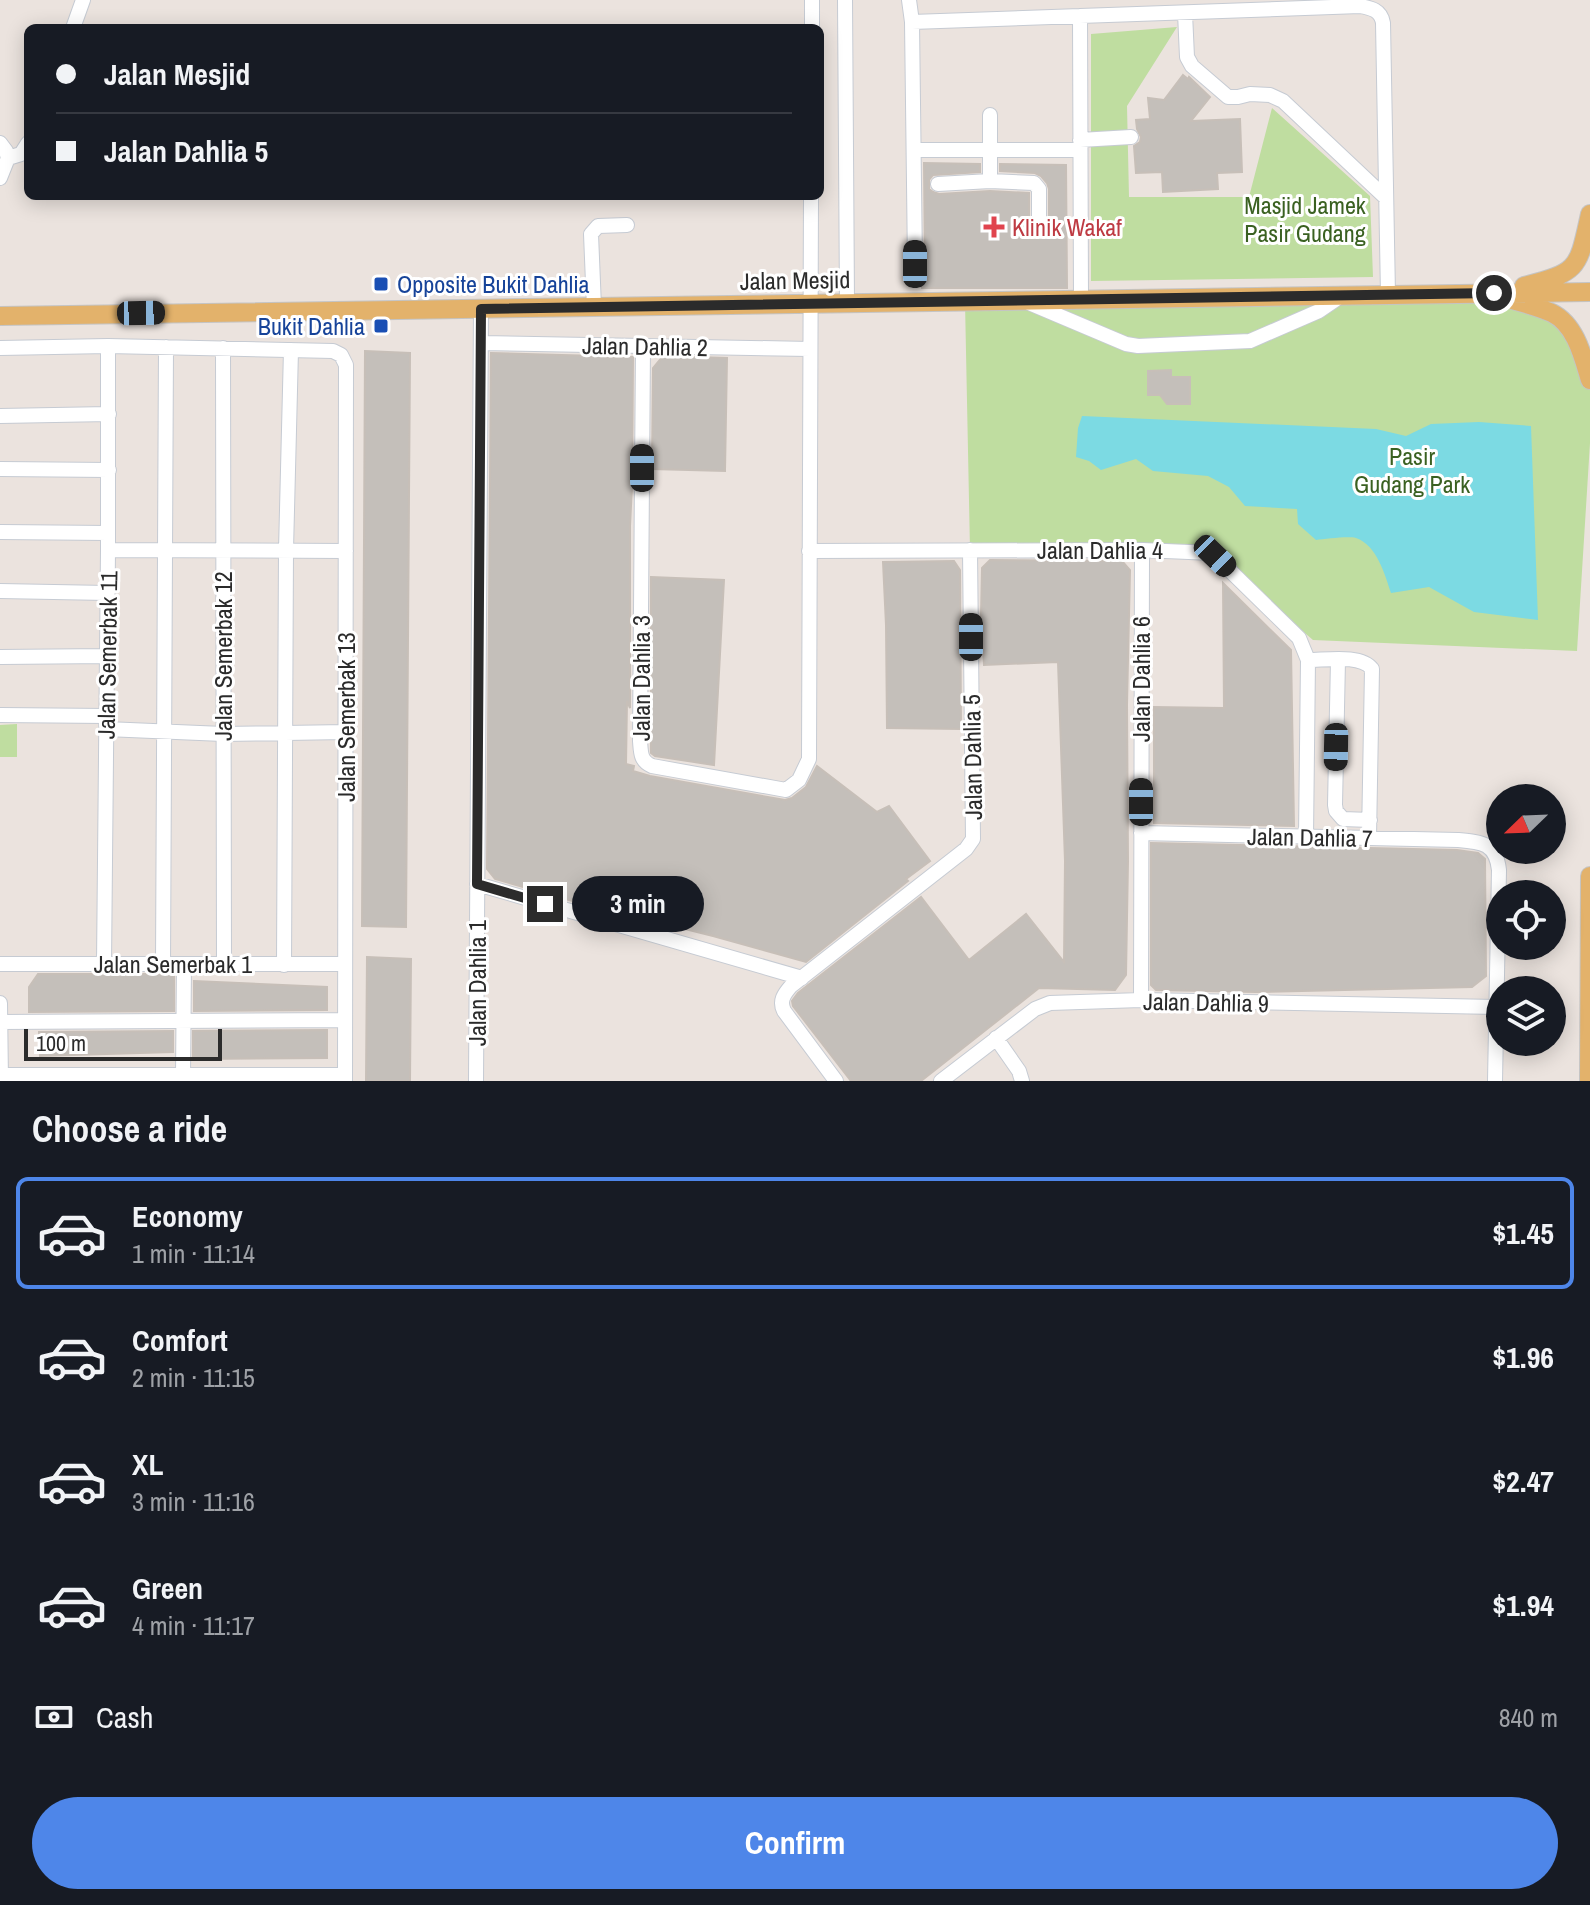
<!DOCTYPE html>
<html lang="en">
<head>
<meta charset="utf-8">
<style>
	:root { --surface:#171b24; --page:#20242c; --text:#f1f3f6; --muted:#9ea1a6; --line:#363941; --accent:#4e86e9 }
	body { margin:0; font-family:"Archivo Narrow",sans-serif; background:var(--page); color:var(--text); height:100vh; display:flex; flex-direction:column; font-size:30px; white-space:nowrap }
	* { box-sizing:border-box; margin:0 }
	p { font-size:26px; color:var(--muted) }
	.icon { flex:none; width:44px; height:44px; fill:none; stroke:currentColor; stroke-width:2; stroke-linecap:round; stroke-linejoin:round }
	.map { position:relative; height:1081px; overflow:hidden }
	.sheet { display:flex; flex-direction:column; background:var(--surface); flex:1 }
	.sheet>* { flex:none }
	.top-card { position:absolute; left:24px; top:24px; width:800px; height:176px; border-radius:12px; box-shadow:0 4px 20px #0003; display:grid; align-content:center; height:176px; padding:0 32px; background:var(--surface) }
	.needle { width:52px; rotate:247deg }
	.controls { position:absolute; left:1486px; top:784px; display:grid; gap:16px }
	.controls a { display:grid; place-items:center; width:80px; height:80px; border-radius:50%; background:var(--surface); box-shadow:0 4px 20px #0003; font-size:40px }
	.scale { position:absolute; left:24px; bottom:20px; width:198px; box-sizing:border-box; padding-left:8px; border:4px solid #2b2b2b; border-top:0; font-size:22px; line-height:28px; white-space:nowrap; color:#2b2b2b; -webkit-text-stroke:6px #fff; paint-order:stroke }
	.end { position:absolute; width:36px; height:36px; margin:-18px; border:10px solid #2b2b2b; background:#fff; box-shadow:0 0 0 4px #fff }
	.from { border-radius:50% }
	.bubble { position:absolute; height:56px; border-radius:28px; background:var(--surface); box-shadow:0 4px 20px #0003; font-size:26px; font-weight:700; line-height:56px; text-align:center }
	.car { position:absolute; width:24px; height:48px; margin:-24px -12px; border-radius:10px; box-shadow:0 0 6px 2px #0007; background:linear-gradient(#222 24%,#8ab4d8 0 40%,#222 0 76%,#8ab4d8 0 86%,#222 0) }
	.top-card b { display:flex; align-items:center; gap:28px; height:76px; font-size:30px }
	.top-card b+b { border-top:2px solid var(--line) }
	.top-card i { width:20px; height:20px; background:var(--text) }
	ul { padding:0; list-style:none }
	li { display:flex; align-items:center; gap:24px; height:112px; margin:0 16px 12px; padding:0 16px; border:4px solid transparent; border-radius:12px }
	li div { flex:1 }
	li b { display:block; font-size:30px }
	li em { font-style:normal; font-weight:700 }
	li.active { border-color:var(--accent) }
	li>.icon { width:72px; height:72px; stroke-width:1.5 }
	h2 { padding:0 32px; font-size:36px; line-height:96px }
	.pay { display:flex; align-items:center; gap:20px; height:88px; padding:0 32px; font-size:30px }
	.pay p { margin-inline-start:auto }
	.action { display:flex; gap:16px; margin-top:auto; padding:16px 32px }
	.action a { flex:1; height:92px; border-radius:48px; background:var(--accent); color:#fff; font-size:32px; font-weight:700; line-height:92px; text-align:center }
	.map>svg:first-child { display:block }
	.green { fill:#bfdda0 }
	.water { fill:#7cdae3 }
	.building { fill:#c4bfba; stroke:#c7bfb8; stroke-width:2 }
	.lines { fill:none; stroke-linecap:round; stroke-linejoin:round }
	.minor-casing { stroke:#c6cbd3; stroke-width:16 }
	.major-casing { stroke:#c4c4c4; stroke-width:20 }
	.minor { stroke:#fff; stroke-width:14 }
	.major { stroke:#e3b26b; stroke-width:18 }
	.route { stroke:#2b2b2b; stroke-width:10 }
	.health-dot { fill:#e0444e; stroke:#fff; stroke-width:3 }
	.transit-dot { fill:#1a4fb4; stroke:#fff; stroke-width:3 }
	.labels { text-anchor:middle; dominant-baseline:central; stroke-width:6; stroke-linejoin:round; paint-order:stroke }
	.park-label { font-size:24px; fill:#3a6121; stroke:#fff }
	.health-label { font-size:24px; fill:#be3a42; stroke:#fff; text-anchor:start }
	.street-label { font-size:24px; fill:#2b2b2b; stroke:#fff }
	.transit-label { font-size:24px; fill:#164399; stroke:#fff; text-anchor:start }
</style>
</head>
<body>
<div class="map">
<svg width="1590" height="1081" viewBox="0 0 1590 1081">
	<rect width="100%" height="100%" fill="#ebe3de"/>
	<path class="green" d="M1177,27L1127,106L1129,197H1249L1272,108L1370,196L1373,277L1091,281V34Z
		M1494,293L1553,313L1590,380V443L1577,651L1313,640L1215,556L970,550L965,302Z
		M17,724V757H0V725Z"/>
	<path class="water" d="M1082,416L1376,429L1406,436L1431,424L1479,422L1531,426L1538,620L1474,612L1429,587L1391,593C1385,575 1377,545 1356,538C1347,536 1326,539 1316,540L1298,524L1297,509L1245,506L1229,487L1208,476L1153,471L1136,459L1101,470L1089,461L1076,457L1078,428Z"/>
	<path class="building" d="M1183,75L1188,79L1189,77L1210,97L1191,121L1240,119L1242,172L1217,173L1218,189L1163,192L1162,172L1136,173L1134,146L1140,142L1141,137L1137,129L1136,120L1150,119L1148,98L1164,100Z
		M924,163L980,164V172L933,175L929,180V189L933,192L939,194L990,191L1029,193V219L1031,224L1038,228L1045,226L1049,219V189L1047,183L1041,176L1035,173L1000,171V164L1066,165L1067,288H922V271L925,264Z
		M365,351L410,353L406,927L362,926Z
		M491,353L633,357L632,486L630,526V708L627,701L626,764L634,766L633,771L650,776L785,800L792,798L806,787L817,766L877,812L889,806L930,861L906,879L908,881L806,962L713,936L569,900L495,879L487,869Z
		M663,356L727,358L725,471L652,469L653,368Z
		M1171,370V377H1190V404H1167L1160,395H1148V371Z
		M990,560L1122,561L1130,570L1127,705L1128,861L1126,975L1115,990L1039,988L921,1081H851L793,1006L792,1001L798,993L921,897L969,960L1026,914L1064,962L1065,861L1058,662L984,665L981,616L982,568Z
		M954,561L960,570L961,729L887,728L886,625L883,562Z
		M651,577L724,580L714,765L655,756L651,753Z
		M1223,583L1291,650L1294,826L1154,823V707L1224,708Z
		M1151,843L1457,850L1478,853L1485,859L1486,976L1472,987L1256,992L1156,990L1151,985Z
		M367,957L411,959L410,1081H366Z
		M38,974H174V1011L29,1012V987Z
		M194,981L327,987V1010L194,1011Z
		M327,1030V1058L193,1059V1031Z
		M173,1031V1052L40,1056L39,1032Z"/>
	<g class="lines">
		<g class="minor-casing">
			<path id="minor" d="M845,0L847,303
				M909,0L912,22L915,264
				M1185,13L1187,57L1192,66L1228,97H1238L1250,94L1270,95L1283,101L1386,198
				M1080,16L1081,300
				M912,22L1360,6C1371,8 1381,10 1383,23L1388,295
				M73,28L83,0
				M812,28V0
				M1080,140L1131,137
				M0,143L6,151L8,158
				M914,150H1080
				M0,178L8,158L21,154L28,143
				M990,181V115
				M938,184L990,181L1034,183L1039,189V218
				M1029,303L1126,344L1138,346L1250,341L1319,311L1341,296
				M594,307L591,234L598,226L627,225
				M481,343L810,349
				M643,346L640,741C641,752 640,761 652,766L786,790L799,780L809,759L811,196
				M0,348L108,346L333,351L341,355L346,365L345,1081
				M223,348L224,964
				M0,416L109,414
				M0,469L109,470
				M0,532L108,533
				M108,550L346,551
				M809,551L1142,550L1212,553L1299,638L1308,660L1306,837
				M0,591L107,593
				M0,657L107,656
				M1308,660C1326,660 1361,654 1372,669L1369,838
				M1338,660L1335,805L1336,811L1343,819L1370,820
				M0,715L106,716
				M106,729L223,734L346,732
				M1141,833L1458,840C1482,842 1496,843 1499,870L1495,1081
				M477,884L802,978
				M0,964H345
				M104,964L108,550V346
				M163,964L166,347
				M284,965L286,550L291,350
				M1141,1000L1142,550
				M0,1003L1,1081
				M0,1022L345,1020
				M996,1038L1019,1071L1022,1081
				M1,1075H345
				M183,1075L184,964
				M476,1081L481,309
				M836,1081L784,1011C779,1001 784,994 791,986L966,849L973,839L970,550
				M941,1081L1035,1009L1050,1003L1141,1000L1496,1007"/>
		</g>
		<g class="major-casing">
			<path id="major" d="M1524,286C1580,272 1578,268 1590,214
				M1509,299C1523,303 1539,307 1552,313C1576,325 1583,357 1590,380
				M0,316L1590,292
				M1589,1081L1590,876"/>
		</g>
		<use href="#minor" class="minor"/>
		<use href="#major" class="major"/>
	</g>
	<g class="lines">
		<path class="route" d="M545,904L477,884L481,309L1494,293"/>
	</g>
	<path class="health-dot" d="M990 215h8v8h8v8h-8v8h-8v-8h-8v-8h8z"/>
	<g class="transit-dot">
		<rect x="373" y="276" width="16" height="16" rx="4"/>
		<rect x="373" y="318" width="16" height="16" rx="4"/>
	</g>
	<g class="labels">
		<g class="park-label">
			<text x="1305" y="205">Masjid Jamek<tspan x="1305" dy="28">Pasir Gudang</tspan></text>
			<text x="1412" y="456">Pasir<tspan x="1412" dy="28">Gudang Park</tspan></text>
		</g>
		<g class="health-label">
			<text x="1012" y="227">Klinik Wakaf</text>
		</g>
		<g class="street-label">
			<text transform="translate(795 280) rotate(-1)">Jalan Mesjid</text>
			<text transform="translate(645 346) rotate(1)">Jalan Dahlia 2</text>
			<text x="1100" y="550">Jalan Dahlia 4</text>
			<text transform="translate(107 655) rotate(-89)">Jalan Semerbak 11</text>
			<text transform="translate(223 656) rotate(-90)">Jalan Semerbak 12</text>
			<text transform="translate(641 678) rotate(-90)">Jalan Dahlia 3</text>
			<text transform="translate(1141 679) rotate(-90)">Jalan Dahlia 6</text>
			<text transform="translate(346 717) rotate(-90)">Jalan Semerbak 13</text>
			<text transform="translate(972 757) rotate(-91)">Jalan Dahlia 5</text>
			<text transform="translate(1310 837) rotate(1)">Jalan Dahlia 7</text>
			<text x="173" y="964">Jalan Semerbak 1</text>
			<text transform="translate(477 983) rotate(-90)">Jalan Dahlia 1</text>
			<text transform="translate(1206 1002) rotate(1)">Jalan Dahlia 9</text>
		</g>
		<g class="transit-label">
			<text x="397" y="284">Opposite Bukit Dahlia</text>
			<text x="365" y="326" text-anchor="end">Bukit Dahlia</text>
		</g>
	</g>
</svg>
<div class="controls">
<a><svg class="needle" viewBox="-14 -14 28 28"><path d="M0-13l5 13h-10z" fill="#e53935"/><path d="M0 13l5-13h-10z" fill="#9ea1a6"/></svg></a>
<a><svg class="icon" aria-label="locate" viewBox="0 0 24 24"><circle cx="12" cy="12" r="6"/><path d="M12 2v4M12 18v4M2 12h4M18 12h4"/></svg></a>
<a><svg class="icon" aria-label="layers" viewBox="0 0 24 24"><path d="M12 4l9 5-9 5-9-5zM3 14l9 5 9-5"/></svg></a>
</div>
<div class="scale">100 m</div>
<i class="end from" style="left:1494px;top:293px"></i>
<i class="end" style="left:545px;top:904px"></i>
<div class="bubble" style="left:572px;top:876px;width:132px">3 min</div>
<i class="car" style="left:915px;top:264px;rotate:0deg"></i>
<i class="car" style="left:141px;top:313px;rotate:89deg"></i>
<i class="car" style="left:642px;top:468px;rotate:0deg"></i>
<i class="car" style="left:1215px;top:556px;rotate:134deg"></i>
<i class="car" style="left:971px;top:637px;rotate:0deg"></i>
<i class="car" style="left:1336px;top:747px;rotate:181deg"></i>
<i class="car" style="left:1141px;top:802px;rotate:0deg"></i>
<div class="top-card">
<b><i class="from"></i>Jalan Mesjid</b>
<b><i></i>Jalan Dahlia 5</b>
</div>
</div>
<section class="sheet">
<h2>Choose a ride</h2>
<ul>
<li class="active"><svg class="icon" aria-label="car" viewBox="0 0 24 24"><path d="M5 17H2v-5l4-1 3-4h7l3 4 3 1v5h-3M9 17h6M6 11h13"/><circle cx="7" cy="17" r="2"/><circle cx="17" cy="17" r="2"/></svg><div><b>Economy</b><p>1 min · 11:14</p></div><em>$1.45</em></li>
<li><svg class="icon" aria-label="car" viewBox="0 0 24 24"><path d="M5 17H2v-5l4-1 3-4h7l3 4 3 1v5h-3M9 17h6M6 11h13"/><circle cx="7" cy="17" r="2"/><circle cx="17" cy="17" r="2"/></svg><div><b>Comfort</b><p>2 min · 11:15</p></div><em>$1.96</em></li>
<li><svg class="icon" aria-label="car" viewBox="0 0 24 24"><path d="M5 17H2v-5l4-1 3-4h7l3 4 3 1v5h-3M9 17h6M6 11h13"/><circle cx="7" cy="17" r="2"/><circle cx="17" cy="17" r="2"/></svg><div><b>XL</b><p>3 min · 11:16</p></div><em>$2.47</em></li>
<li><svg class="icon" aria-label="car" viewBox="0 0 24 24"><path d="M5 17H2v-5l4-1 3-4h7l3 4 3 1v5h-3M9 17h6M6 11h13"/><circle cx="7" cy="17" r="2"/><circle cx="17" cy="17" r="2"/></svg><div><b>Green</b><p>4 min · 11:17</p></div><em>$1.94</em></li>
</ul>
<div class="pay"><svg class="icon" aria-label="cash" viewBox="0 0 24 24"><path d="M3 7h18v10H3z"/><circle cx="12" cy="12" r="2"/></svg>Cash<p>840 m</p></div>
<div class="action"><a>Confirm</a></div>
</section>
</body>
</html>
